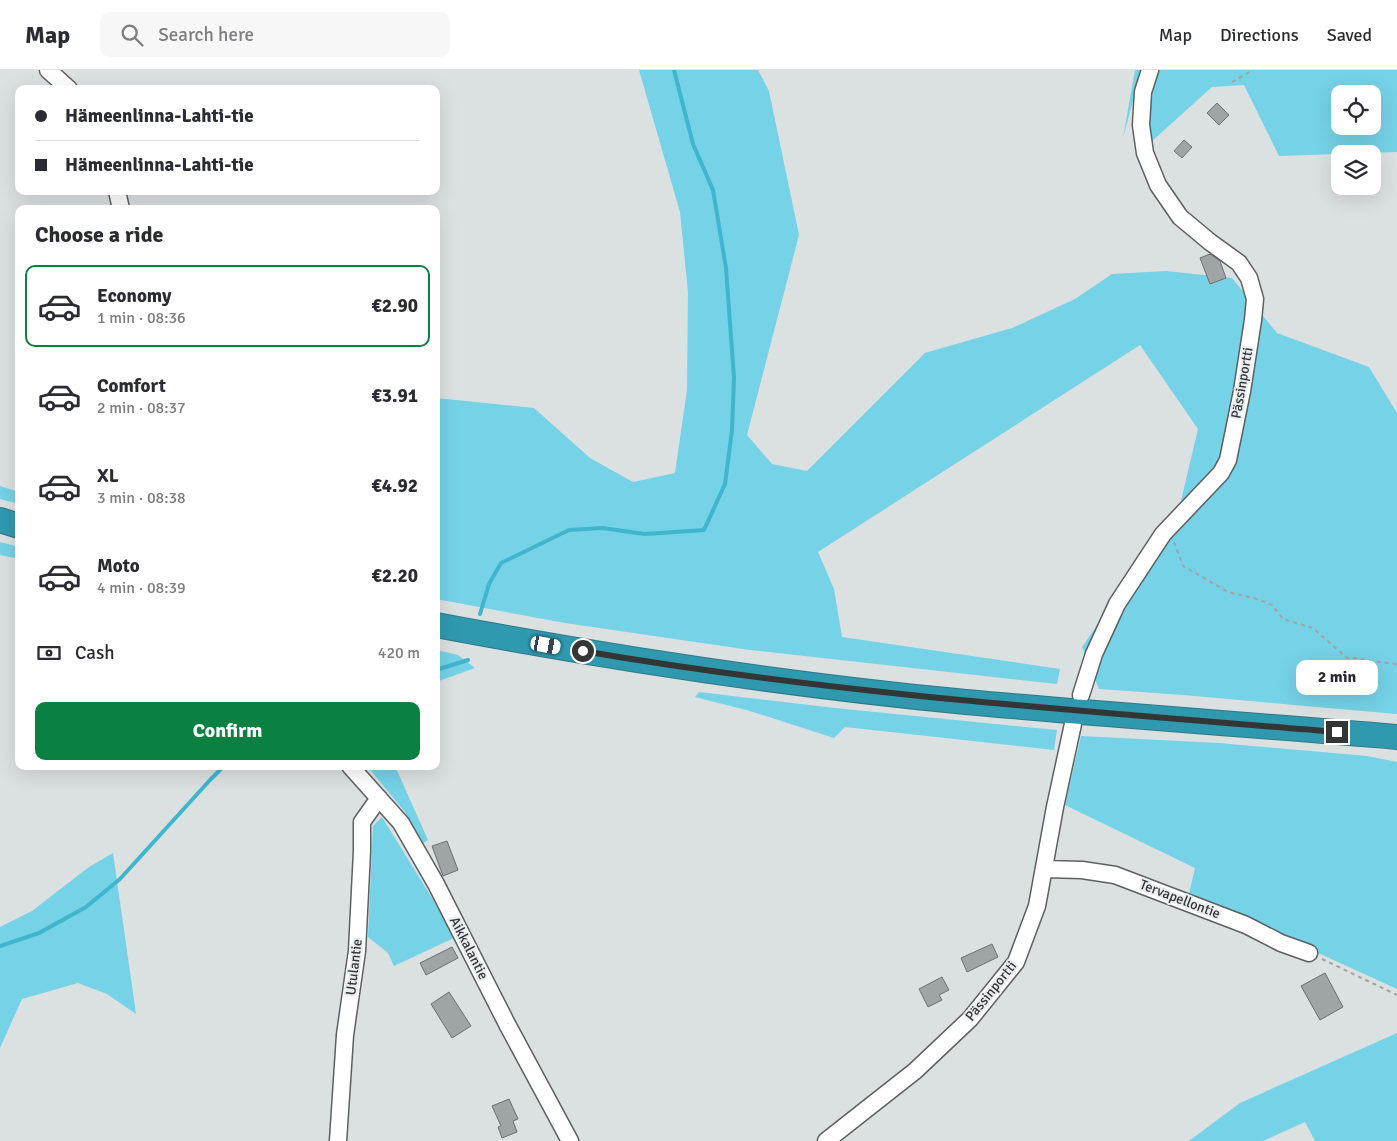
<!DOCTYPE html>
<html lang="en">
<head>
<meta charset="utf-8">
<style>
	:root { --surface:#fff; --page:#f7f7f7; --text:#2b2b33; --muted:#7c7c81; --line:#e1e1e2; --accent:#0b8043 }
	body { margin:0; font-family:Signika,sans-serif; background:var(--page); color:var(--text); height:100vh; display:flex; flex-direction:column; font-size:19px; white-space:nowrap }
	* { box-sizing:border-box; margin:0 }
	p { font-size:16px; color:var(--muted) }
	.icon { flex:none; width:28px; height:28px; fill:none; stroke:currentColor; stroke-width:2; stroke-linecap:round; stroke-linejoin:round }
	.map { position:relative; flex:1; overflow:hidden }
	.drawer { position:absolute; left:15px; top:135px; width:425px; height:565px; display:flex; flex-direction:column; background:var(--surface); border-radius:10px; box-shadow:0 5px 20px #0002 }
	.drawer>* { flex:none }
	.hud { position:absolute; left:15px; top:15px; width:425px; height:110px; border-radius:10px; box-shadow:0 5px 20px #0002; display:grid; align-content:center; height:110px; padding:0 20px; background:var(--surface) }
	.tools { position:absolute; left:1331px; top:15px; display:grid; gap:10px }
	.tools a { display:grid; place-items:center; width:50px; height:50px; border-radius:10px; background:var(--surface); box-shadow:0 5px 20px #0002; font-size:25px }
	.end { position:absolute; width:22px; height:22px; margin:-11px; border:6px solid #343636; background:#fff; box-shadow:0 0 0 2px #fff }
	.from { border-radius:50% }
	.bubble { position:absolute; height:35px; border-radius:10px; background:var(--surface); box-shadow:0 5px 20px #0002; font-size:16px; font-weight:800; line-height:35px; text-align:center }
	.car { position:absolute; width:15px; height:30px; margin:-15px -8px; border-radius:6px; box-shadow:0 0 4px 1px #0007; background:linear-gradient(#fff 24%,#345 0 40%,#fff 0 76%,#345 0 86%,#fff 0) }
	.hud b { display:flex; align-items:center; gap:18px; height:48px; font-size:19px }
	.hud b+b { border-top:1px solid var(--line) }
	.hud i { width:12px; height:12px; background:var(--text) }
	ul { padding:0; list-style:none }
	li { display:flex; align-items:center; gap:15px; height:82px; margin:0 10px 8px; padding:0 10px; border:2px solid transparent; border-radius:10px }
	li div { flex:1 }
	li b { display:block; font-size:19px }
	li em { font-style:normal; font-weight:800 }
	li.current { border-color:var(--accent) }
	li>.icon { width:45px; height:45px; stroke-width:1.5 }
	h2 { padding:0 20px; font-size:22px; line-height:60px }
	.pay { display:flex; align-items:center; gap:12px; height:55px; padding:0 20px; font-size:19px }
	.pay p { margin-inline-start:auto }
	.button { display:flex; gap:10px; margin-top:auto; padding:10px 20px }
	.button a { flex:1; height:58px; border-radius:10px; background:var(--accent); color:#fff; font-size:20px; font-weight:800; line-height:58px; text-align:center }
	header { display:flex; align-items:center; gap:30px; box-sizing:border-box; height:70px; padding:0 25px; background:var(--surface); border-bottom:1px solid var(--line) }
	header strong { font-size:24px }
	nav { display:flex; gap:28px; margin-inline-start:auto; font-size:18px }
	.search { width:350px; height:45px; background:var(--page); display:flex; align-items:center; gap:12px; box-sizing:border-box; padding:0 18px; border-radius:10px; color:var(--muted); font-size:19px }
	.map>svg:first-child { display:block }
	.green { fill:#75d2e7; fill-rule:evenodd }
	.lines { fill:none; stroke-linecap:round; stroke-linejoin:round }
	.stream { stroke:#40b6cd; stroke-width:4 }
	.building { fill:#9fa4a6; stroke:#6b7071 }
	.minor-casing { stroke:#5c6061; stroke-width:19 }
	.highway-casing { stroke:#317785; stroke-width:26 }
	.path { stroke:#a0a4a4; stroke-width:2; stroke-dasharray:4 4; stroke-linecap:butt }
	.minor { stroke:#fff; stroke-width:16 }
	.highway { stroke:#2f9aaf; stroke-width:24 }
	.route { stroke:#343636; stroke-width:6 }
	.labels { text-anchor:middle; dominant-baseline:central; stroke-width:4; stroke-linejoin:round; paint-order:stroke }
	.street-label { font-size:14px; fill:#343636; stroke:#e8edef }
</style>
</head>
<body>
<header>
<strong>Map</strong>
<div class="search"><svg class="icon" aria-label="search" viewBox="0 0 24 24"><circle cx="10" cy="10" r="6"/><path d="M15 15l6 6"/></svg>Search here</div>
<nav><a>Map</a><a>Directions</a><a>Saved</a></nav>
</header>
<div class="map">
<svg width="1397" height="1071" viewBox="0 0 1397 1071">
	<rect width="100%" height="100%" fill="#dbe0e1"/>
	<path class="green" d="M639,0H758L769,21L799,165L747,365L772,394L807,401L925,283L1012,258L1075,229L1112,204L1166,201L1232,208L1277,263L1369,297L1397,343V644C1298,636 1198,625 1099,619L1082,577L1180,435L1198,359L1140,275L818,482L834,519L842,567L1060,599L1057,614L750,580L565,553L436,529V328L534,338L590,388L633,412L675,403L687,320L688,222L680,142Z
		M1135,0H1141L1123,68Z
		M1159,0H1397V82L1279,86L1244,15L1212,17L1151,72L1149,50L1153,21ZM1340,24H1372V56H1340Z
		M0,416L19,422V434L0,429Z
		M0,472L19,477V489L0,485Z
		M436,580L458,585L475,598L436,612Z
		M699,622L835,638L1057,660L1054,680L845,657L834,668L750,641L695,627Z
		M1081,666L1219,673L1367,686L1397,692V919L1189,824L1195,798L1065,735Z
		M367,696H395L428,770L423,773L405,742Z
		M382,747L456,867L394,896L388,883L368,867L373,756Z
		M113,783L136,944L107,924L78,913L22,929L0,978V857L32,841L89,797Z
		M1397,963V1071H1315L1305,1052L1263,1071H1189L1240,1033Z"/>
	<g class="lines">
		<path class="stream" d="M480,544L489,514L501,493L569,460L602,458L645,464L704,460L725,414L732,360L734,308L726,198L713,120L693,74L674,0
			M436,600L468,590
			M0,876L39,863L86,837L120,809L210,710L224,696"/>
	</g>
	<path class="building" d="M1217,33L1229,45L1219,55L1207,43Z
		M1184,70L1192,77L1182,88L1174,81Z
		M1210,184L1220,191L1226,208L1210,214L1200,188Z
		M447,771L458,800L443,806L432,776Z
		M992,874L998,887L967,902L961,888Z
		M452,877L458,888L426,905L420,893Z
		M1325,903L1343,937L1320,950L1301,916Z
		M942,907L949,920L939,925L942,930L928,937L919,919Z
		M449,922L471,956L452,968L431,934Z
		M509,1029L518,1049L513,1051L517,1062L502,1068L498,1057L501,1056L492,1036Z"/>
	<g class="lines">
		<g class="minor-casing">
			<path id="minor" d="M48,0L69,19
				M117,121L121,139
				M1081,625L1094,584L1117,534L1163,464L1221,403L1228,390L1242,321L1253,250L1255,229L1249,208L1239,193L1210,172L1180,147L1158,115L1145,83L1141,55L1143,22L1150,0
				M350,696L401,753L436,814L507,954L570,1071
				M1044,799L1082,800L1115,805L1246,855L1281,873L1309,883
				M338,1071L345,965L357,881L362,781V752L379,728
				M826,1071L915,1001L970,949L1016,892L1037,836L1055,737L1073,654"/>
		</g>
		<g class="highway-casing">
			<path id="highway" d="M0,450L19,456
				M436,555C611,588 788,615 966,632C1109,645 1253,655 1397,667"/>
		</g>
		<path class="path" d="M1232,12L1253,0
			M1174,472L1183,496L1228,522L1257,529L1272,535L1283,549L1313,558L1347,588H1356L1371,591L1397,594
			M1322,889L1397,925"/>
		<use href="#minor" class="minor"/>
		<use href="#highway" class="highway"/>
	</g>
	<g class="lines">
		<path class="route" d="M583,581C832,624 1085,641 1337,662"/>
	</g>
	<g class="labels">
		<g class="street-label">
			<text transform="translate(1242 313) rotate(-80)">Pässinportti</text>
			<text transform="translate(1180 829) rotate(21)">Tervapellontie</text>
			<text transform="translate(469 878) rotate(63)">Aikkalantie</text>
			<text transform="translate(354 897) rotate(-83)">Utulantie</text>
			<text transform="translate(991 921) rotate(-51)">Pässinportti</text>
		</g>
	</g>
</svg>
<div class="tools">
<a><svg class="icon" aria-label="locate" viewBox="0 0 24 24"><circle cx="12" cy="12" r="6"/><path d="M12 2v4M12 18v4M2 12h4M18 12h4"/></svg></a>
<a><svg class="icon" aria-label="layers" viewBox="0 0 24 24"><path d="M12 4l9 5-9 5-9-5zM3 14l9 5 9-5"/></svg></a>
</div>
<i class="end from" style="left:583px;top:581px"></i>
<i class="end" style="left:1337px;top:662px"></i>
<div class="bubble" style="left:1296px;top:590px;width:82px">2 min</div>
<i class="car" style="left:546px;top:575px;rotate:100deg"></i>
<div class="hud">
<b><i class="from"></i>Hämeenlinna-Lahti-tie</b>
<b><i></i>Hämeenlinna-Lahti-tie</b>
</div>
<section class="drawer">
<h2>Choose a ride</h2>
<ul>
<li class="current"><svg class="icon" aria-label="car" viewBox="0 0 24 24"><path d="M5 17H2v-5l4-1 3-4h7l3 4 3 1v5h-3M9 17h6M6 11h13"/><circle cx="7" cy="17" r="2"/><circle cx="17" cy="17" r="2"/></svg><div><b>Economy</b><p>1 min · 08:36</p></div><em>€2.90</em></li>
<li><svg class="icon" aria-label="car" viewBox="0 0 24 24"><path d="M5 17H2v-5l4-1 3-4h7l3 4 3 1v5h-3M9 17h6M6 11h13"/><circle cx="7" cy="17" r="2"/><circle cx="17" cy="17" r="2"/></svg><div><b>Comfort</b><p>2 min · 08:37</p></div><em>€3.91</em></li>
<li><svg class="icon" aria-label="car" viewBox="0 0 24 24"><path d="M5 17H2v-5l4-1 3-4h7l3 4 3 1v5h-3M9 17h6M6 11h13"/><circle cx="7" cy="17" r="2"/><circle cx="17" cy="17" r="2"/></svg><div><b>XL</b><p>3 min · 08:38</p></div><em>€4.92</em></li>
<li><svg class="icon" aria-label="car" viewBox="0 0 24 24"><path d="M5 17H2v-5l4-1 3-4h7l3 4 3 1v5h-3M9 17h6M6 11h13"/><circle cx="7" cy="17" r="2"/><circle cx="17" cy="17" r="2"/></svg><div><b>Moto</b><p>4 min · 08:39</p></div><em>€2.20</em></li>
</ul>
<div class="pay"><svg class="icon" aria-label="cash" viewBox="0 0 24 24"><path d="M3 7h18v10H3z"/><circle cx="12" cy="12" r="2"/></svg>Cash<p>420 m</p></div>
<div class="button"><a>Confirm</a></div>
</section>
</div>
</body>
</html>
